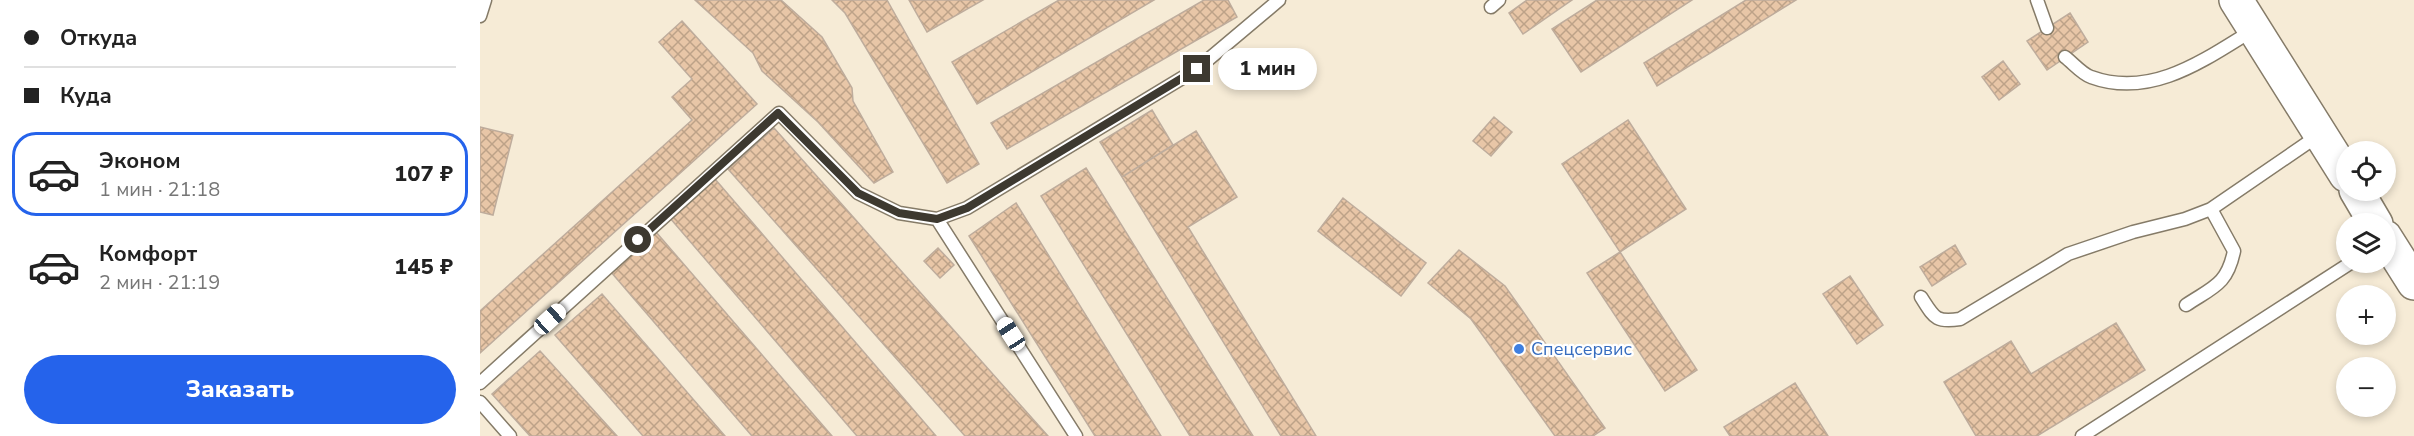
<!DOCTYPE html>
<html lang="ru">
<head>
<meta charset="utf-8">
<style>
	:root { --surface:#fff; --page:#f6f6f6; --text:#222; --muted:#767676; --line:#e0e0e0; --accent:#2563eb }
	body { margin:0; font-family:"Nunito Sans",sans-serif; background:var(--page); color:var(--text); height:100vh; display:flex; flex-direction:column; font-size:22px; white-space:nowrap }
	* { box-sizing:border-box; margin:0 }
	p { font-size:20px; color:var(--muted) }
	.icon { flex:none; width:33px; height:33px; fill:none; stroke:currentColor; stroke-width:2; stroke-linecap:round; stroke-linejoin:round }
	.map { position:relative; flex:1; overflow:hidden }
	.panel { display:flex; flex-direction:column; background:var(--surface); width:480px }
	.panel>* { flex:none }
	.guide { display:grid; align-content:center; height:132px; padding:0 24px; background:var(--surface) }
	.tools { position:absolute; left:1856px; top:141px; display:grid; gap:12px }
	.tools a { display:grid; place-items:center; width:60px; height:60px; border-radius:50%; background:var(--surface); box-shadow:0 3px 9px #0003; font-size:30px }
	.end { position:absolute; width:27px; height:27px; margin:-14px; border:8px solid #3d3930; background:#fff; box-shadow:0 0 0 3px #fff }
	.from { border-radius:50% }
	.bubble { position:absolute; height:42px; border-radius:21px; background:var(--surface); box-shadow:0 3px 9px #0003; font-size:20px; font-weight:800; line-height:42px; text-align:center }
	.car { position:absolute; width:18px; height:36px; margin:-18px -9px; border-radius:8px; box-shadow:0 0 4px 2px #0007; background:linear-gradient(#fff 24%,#345 0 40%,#fff 0 76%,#345 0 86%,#fff 0) }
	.guide b { display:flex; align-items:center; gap:21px; height:57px; font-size:22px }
	.guide b+b { border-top:2px solid var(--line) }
	.guide i { width:15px; height:15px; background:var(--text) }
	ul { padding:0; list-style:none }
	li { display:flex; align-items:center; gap:18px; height:84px; margin:0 12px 9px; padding:0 12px; border:3px solid transparent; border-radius:24px }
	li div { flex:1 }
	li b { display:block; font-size:22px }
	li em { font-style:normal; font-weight:800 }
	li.current { border-color:var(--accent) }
	li>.icon { width:54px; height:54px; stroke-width:1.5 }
	.cta { display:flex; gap:12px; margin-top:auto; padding:12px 24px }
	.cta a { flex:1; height:69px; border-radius:36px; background:var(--accent); color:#fff; font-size:24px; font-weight:800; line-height:69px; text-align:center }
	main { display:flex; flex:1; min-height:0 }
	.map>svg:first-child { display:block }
	.building { fill:url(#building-cross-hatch); stroke:#beac9c; stroke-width:1.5 }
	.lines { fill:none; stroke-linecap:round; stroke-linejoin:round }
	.service-casing { stroke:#857b68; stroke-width:15 }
	.primary-casing { stroke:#857b68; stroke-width:36 }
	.service { stroke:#fff; stroke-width:12 }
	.primary { stroke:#fff; stroke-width:33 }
	.route { stroke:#3d3930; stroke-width:8 }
	.shop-dot { fill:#3f7fe0; stroke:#fff; stroke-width:2 }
	.labels { text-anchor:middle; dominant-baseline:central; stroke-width:4.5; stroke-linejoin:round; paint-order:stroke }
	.shop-label { font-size:18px; fill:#366cbe; stroke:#fff; text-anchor:start }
</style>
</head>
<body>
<main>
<section class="panel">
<div class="guide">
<b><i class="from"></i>Откуда</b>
<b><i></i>Куда</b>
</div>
<ul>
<li class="current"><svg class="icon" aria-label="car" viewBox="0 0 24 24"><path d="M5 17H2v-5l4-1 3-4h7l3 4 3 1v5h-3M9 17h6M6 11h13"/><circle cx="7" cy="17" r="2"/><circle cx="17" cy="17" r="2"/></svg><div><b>Эконом</b><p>1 мин · 21:18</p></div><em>107 ₽</em></li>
<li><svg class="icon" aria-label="car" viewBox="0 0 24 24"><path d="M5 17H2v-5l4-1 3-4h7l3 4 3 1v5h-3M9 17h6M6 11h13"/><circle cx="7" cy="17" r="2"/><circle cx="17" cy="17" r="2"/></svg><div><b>Комфорт</b><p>2 мин · 21:19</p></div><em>145 ₽</em></li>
</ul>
<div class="cta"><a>Заказать</a></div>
</section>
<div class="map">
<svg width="1934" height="436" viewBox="0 0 1934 436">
	<defs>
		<pattern id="building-cross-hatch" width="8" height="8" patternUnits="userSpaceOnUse" patternTransform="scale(1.5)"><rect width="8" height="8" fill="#e8c6a7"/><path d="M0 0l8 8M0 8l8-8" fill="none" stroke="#bda288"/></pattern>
	</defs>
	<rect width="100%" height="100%" fill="#f6ebd6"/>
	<path class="building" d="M215,0H301L342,37L372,88L373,101L413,172L394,183L338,122L282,71L273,53Z
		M352,0H407L499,164L467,183L365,13Z
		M429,0H503L447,32Z
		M579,0H674L497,104L472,62Z
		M724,0H748L757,17L527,149L511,123Z
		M1047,0H1092L1043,34L1029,13Z
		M1117,0H1212L1101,72L1072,29Z
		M1266,0H1316L1177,86L1164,63Z
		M1590,13L1608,42L1567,70L1547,41Z
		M202,21L277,104L0,353V311L212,120L192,97L212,79L179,42Z
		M1523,61L1540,84L1519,100L1502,77Z
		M672,110L693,145L642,177L620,142Z
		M1014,117L1032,132L1011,156L993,141Z
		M1148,120L1206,209L1140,252L1082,164Z
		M0,127L33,135L13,215L0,212Z
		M294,128L568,436H485L248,169Z
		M716,131L757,197L708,227L836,436H801L642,177Z
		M606,168L773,436H710L561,196Z
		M235,179L456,436H377L190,218Z
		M863,198L946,263L921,296L838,231Z
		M536,203L681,436H615L489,236Z
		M176,232L352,436H272L131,272Z
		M1475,245L1486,264L1452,286L1440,267Z
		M458,248L474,265L460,278L444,261Z
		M979,250L1025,286L1125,428L1113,436H1075L991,319L948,283Z
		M1140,252L1217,370L1185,391L1107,273Z
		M1370,276L1403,325L1377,344L1343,294Z
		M122,294L245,436H163L75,335Z
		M1636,323L1665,370L1557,436H1496L1464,382L1531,341L1551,374Z
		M60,351L137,436H50L12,394Z
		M1315,383L1348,436H1250L1244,427Z"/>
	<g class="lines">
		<g class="service-casing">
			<path id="service" d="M1557,0L1567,28
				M1011,7L1019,0
				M0,16L5,0
				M1585,57C1593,63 1602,74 1611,77C1671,99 1724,60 1773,30
				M457,219L596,436
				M1441,297C1454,317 1455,323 1480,319L1588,254L1653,232L1705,219L1731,209L1839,135
				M1706,305C1733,287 1747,285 1754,251L1731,209
				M0,383L299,113L378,193L419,213L457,219L487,208L717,69L799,0
				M0,402L30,436
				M1602,436L1872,262"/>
		</g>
		<g class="primary-casing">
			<path id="primary" d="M1756,0L1866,175
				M1876,190L1896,224
				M1905,237L1934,283"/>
		</g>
		<use href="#service" class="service"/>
		<use href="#primary" class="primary"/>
	</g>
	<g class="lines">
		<path class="route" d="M158,240L298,113L378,193L419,213L457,219L487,208L717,69"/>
	</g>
	<circle class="shop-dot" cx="1039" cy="349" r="6"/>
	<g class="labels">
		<g class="shop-label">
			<text x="1051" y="349">Спецсервис</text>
		</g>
	</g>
</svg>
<div class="tools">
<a><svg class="icon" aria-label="locate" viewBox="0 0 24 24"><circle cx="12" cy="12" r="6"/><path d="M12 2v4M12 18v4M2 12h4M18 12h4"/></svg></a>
<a><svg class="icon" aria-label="layers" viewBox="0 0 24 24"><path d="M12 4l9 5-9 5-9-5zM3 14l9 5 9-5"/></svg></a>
<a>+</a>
<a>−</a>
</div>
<i class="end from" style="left:158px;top:240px"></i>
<i class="end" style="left:717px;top:69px"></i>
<div class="bubble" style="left:738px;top:48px;width:99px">1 мин</div>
<i class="car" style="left:70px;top:319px;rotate:48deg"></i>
<i class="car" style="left:531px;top:334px;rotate:327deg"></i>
</div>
</main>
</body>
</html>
